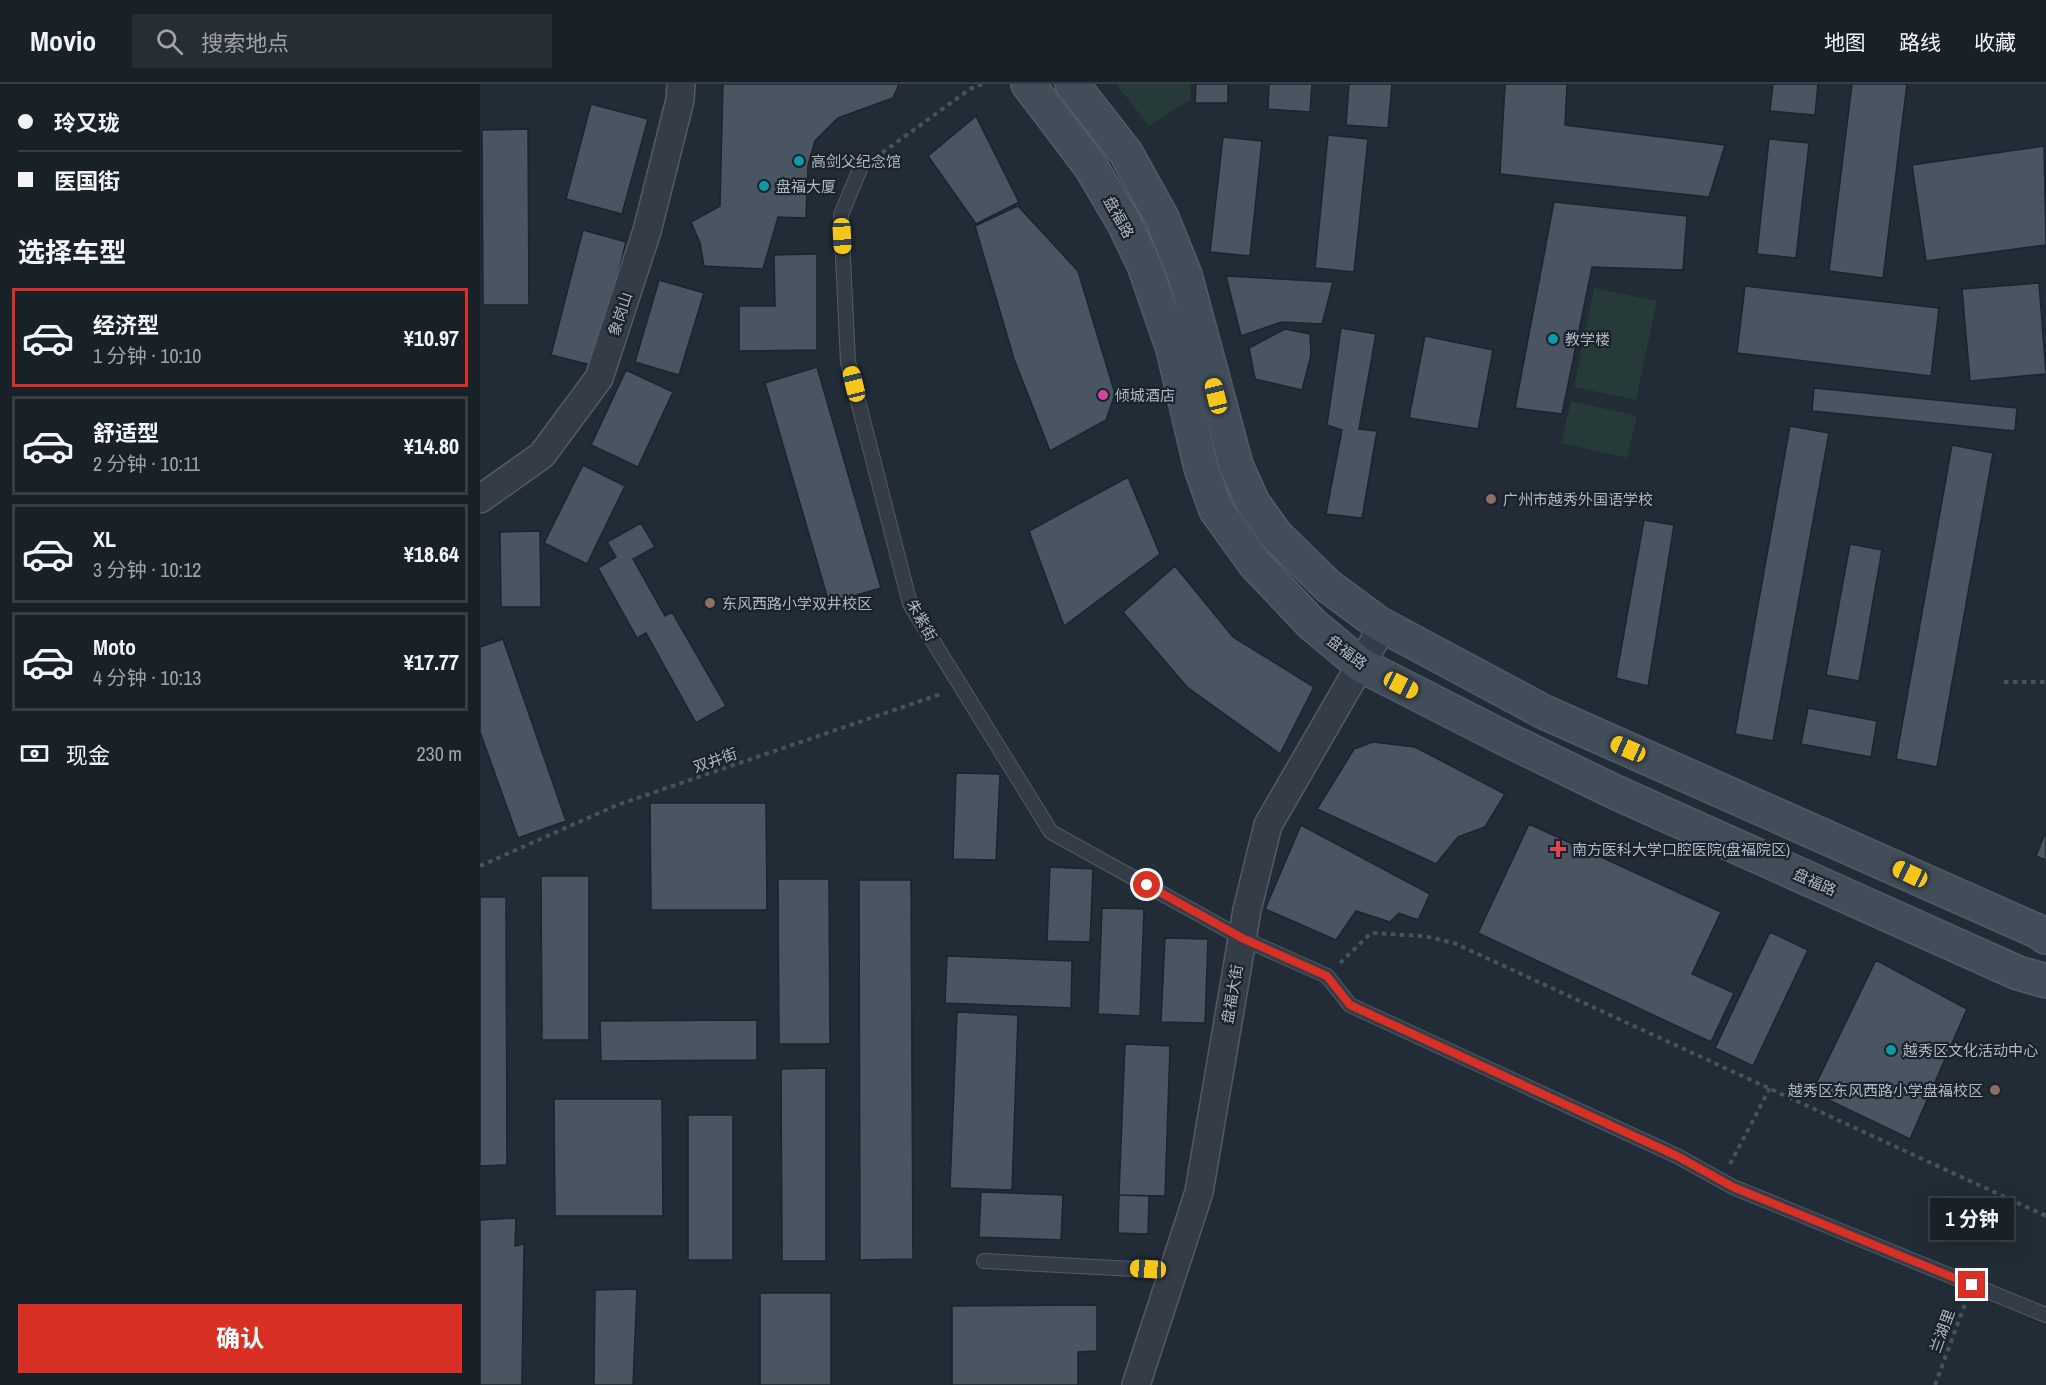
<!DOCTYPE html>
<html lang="zh">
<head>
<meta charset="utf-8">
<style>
	:root { --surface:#192128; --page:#262e34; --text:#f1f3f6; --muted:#9fa3a8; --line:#373e45; --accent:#d93025 }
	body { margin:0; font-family:"Archivo Narrow","Noto Sans SC",sans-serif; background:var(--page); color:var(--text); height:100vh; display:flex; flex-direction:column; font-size:22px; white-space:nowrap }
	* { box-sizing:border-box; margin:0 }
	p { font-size:20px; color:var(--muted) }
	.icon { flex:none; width:33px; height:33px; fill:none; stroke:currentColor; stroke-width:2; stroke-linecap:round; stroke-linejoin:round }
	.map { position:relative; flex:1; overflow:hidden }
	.details { display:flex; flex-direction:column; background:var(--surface); width:480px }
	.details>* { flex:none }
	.guide { display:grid; align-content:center; height:132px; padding:0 18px; background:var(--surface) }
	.end { position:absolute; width:27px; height:27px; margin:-14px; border:8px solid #d93025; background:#fff; box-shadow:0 0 0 3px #fff }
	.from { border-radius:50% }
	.bubble { position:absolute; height:42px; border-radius:0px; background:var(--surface); box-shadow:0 6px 24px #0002,0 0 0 2px var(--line); font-size:20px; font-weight:700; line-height:42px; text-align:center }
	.car { position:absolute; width:18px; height:36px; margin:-18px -9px; border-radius:8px; box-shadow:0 0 4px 2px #0007; background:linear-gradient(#f5c518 24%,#345 0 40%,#f5c518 0 76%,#345 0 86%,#f5c518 0) }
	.guide b { display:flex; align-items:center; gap:21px; height:57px; font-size:22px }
	.guide b+b { border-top:2px solid var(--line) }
	.guide i { width:15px; height:15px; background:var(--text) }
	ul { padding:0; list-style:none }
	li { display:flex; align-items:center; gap:18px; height:99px; margin:0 12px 9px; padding:0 6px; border:3px solid var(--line); border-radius:0px }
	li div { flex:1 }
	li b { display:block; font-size:22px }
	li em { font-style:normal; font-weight:700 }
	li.active { border-color:var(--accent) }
	li>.icon { width:54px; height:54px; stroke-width:1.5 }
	h2 { padding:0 18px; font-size:27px; line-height:72px }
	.pay { display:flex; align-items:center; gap:15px; height:66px; padding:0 18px; font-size:22px }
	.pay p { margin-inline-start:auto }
	.cta { display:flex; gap:12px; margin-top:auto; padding:12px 18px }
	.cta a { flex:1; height:69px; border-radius:0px; background:var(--accent); color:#fff; font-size:24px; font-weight:700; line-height:69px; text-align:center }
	header { display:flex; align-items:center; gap:36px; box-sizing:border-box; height:84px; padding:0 30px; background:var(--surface); border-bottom:2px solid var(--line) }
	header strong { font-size:28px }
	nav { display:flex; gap:33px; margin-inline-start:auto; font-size:21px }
	.search { width:420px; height:54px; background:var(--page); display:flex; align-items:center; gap:15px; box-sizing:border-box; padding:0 21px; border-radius:0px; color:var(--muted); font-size:22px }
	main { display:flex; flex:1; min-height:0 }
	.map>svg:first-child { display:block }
	.green { fill:#263a39 }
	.building { fill:#495662; stroke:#1c242d; stroke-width:1.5 }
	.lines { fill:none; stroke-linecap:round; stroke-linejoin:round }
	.lane-casing { stroke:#525b64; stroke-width:16 }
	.street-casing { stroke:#525b64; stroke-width:30 }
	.secondary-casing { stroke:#525b64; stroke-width:36 }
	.path { stroke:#425657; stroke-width:4; stroke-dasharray:4.5 4.5; stroke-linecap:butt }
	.lane { stroke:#343d47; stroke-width:14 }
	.street { stroke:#343d47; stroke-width:27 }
	.secondary { stroke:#424d5a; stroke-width:33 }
	.route { stroke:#d93025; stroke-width:8 }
	.culture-dot { fill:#0f9aa8; stroke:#1a222b; stroke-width:2 }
	.hotel-dot { fill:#d1479c; stroke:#1a222b; stroke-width:2 }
	.education-dot { fill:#8d6e63; stroke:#1a222b; stroke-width:2 }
	.health-dot { fill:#e0444e; stroke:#1a222b; stroke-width:2 }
	.labels { text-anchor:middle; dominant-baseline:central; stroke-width:4.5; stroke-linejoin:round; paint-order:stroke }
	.poi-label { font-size:15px; fill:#afb8c3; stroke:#1a222b; text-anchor:start }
	.street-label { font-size:15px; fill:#afb8c3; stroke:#1a222b }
</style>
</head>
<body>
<header>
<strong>Movio</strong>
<div class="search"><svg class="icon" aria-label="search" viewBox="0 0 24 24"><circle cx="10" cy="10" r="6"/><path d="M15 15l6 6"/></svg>搜索地点</div>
<nav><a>地图</a><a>路线</a><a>收藏</a></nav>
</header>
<main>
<section class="details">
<div class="guide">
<b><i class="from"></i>玲又珑</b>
<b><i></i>医国街</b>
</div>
<h2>选择车型</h2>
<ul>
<li class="active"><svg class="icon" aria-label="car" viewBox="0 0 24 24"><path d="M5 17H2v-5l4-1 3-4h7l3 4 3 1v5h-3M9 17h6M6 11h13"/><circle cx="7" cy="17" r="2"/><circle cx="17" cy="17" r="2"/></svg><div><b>经济型</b><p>1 分钟 · 10:10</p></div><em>¥10.97</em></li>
<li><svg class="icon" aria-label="car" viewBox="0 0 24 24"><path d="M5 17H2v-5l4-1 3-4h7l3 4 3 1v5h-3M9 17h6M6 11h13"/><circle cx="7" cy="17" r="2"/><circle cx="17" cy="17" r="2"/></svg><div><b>舒适型</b><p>2 分钟 · 10:11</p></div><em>¥14.80</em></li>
<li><svg class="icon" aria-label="car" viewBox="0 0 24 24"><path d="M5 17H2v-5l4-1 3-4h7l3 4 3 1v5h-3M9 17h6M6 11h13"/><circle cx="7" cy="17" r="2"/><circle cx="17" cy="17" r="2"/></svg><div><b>XL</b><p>3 分钟 · 10:12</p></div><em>¥18.64</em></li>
<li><svg class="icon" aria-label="car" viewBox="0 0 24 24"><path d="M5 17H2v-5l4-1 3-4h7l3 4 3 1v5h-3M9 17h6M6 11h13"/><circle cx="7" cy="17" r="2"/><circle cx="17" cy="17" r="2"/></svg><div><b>Moto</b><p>4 分钟 · 10:13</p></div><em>¥17.77</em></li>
</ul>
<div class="pay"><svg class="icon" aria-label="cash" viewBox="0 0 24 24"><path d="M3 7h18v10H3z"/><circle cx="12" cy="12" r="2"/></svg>现金<p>230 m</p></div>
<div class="cta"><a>确认</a></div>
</section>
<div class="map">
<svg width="1566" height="1301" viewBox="0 0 1566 1301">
	<rect width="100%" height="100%" fill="#212c36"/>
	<path class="green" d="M636,0H711L710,16L669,42Z
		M1114,204L1177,217L1156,316L1094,303Z
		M1091,317L1157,332L1147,374L1081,359Z"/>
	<path class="building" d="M243,0H419L413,14L358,34L335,57L328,81L326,134L298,133L283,185L224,182L220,159L211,138L240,122Z
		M716,0H748V19H715Z
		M789,0H832L830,28L788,25Z
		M869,0H912L908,44L866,41Z
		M1025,0H1087L1085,41L1245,61L1229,113L1020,90Z
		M1293,0H1338L1335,31L1290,27Z
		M1372,0H1427L1403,194L1349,187Z
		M111,20L168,35L142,130L86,115Z
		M496,32L539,118L496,140L448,72Z
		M48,45L49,221H3L2,46Z
		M848,51L888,55L874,188L835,184Z
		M743,53L782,57L770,172L730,168Z
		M1289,55L1329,59L1316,174L1277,170Z
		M1564,62L1566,161L1446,177L1432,81Z
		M1074,118L1207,132L1203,186L1112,183L1082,330L1035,324Z
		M538,122L598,187L635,310L626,336L570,367L534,275L495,142Z
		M103,146L146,158L115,282L71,271Z
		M337,170V266L259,267V222H295L294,171Z
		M746,192L853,198L842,240L802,238L761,252Z
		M179,196L224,209L199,291L155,278Z
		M1559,199L1566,290L1490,297L1482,205Z
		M1265,202L1459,224L1451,292L1257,269Z
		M861,244L896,250L879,345L897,347L882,434L846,430L862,346L847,341Z
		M805,245L830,250L831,271L822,306L775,295L769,264Z
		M945,252L1013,266L998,345L929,334Z
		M337,283L401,504L349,519L285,299Z
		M146,286L193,308L158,383L111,361Z
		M1334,304L1537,324L1535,347L1332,327Z
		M1310,342L1349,349L1293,657L1255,650Z
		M1472,361L1513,369L1457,683L1416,675Z
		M103,381L145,402L107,480L64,459Z
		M648,393L680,470L584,542L549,447Z
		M1164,436L1194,441L1168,602L1136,594Z
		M161,439L175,463L153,475L185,532L192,528L246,622L216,639L166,549L157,554L118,484L136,473L127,458Z
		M60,447L61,523H21L20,448Z
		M1370,460L1402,466L1379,597L1346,591Z
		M695,482L753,553L834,603L800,670L707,603L643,528Z
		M23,555L86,737L38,754L0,648V563Z
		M1328,624L1397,637L1391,673L1321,660Z
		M893,658L935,663L1025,710L1005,743L978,753L956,780L837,725L874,665Z
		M476,689L520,690L516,776L473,775Z
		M170,719H286L287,826H171Z
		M1049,740L1241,828L1212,890L1254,909L1231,958L998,849Z
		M821,741L950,810L938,836L919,829L910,838L876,827L856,856L785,825Z
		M1566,747V776L1556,772Z
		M570,783L613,785L610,858L567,857Z
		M61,792H109V956H62Z
		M298,795H349L350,960H299Z
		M379,796H431L433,1175L380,1176Z
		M0,813H26L27,1081L0,1082Z
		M622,824L664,825L660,932L618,930Z
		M1290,848L1328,866L1273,982L1235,964Z
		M685,854L728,855L725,939L681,938Z
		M467,872L592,877L591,924L465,919Z
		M1396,876L1487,925L1430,1055L1332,1008Z
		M477,928L538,931L532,1106L470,1104Z
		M277,936V976L121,977L120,937Z
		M645,960L690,962L685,1112L639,1111Z
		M346,984V1177H302L301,985Z
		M74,1015H182L183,1132H75Z
		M208,1031H253V1176H208Z
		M501,1108L583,1111L581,1156L499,1153Z
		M639,1111L669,1112L668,1150L638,1149Z
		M36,1134L35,1162L44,1160L42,1301H0V1136Z
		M157,1205L153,1301H114L115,1206Z
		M280,1209H351V1301H280Z
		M617,1221V1267L598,1268V1301H472V1222Z"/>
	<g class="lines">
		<g class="lane-casing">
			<path id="lane" d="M380,85L361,131L368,278L430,520L571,748L762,854L847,892L870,921L1197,1072L1253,1103L1566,1231
				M504,1177L692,1187"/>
		</g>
		<g class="street-casing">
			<path id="street" d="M0,415L62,371L119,294L167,147L200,16L201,0
				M656,1301L719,1108L767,826L788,741L903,542"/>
		</g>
		<g class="secondary-casing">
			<path id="secondary" d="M548,0L611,83L644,139L664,181L693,265L721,384L736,426L775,480L832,540L881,581L1026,655L1135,708L1538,889L1566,897
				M592,0L646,69L682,134L705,191L756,381L773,419L796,451L848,502L898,539L1064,628L1557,847L1566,853"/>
		</g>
		<path class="path" d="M395,74L490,5L502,0
			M1524,598H1566
			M0,782L137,721L461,610
			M860,879L891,849L944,852L974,859L1566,1132
			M1250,1080L1290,1004
			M1455,1301L1485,1220"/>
		<use href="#lane" class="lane"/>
		<use href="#street" class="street"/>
		<use href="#secondary" class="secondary"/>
	</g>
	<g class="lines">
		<path class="route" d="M667,801L762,854L847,892L870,921L1197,1072L1253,1103L1492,1201"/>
	</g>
	<g class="culture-dot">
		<circle cx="319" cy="77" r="6"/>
		<circle cx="284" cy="102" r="6"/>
		<circle cx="1073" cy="255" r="6"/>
		<circle cx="1411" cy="966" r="6"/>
	</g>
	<circle class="hotel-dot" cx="623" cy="311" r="6"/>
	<g class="education-dot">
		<circle cx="1011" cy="415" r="6"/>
		<circle cx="230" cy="519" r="6"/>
		<circle cx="1515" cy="1006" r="6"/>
	</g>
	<path class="health-dot" d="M1075 756h6v6h6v6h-6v6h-6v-6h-6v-6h6z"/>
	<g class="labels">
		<g class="poi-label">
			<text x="331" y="77">高剑父纪念馆</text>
			<text x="296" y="102">盘福大厦</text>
			<text x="1085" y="255">教学楼</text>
			<text x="635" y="311">倾城酒店</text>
			<text x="1023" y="415">广州市越秀外国语学校</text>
			<text x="242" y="519">东风西路小学双井校区</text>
			<text x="1092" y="765">南方医科大学口腔医院(盘福院区)</text>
			<text x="1423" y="966">越秀区文化活动中心</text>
			<text x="1503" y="1006" text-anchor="end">越秀区东风西路小学盘福校区</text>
		</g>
		<g class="street-label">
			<text transform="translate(639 133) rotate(61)">盘福路</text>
			<text transform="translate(140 230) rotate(-72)">象岗山</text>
			<text transform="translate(442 536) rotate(61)">朱紫街</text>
			<text transform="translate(867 568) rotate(37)">盘福路</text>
			<text transform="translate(235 676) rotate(-19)">双井街</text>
			<text transform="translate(1335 798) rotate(24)">盘福路</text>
			<text transform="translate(752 910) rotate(-80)">盘福大街</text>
			<text transform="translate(1462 1247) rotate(-70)">兰湖里</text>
		</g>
	</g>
</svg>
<i class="end from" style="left:667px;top:801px"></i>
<i class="end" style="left:1492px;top:1201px"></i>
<div class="bubble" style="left:1450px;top:1114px;width:84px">1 分钟</div>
<i class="car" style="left:362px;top:152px;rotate:177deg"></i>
<i class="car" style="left:374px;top:300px;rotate:346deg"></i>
<i class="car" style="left:736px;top:312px;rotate:346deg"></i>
<i class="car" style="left:921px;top:601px;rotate:117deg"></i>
<i class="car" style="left:1148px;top:665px;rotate:294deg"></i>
<i class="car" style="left:1430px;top:790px;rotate:295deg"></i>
<i class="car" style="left:668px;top:1185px;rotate:273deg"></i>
</div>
</main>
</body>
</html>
